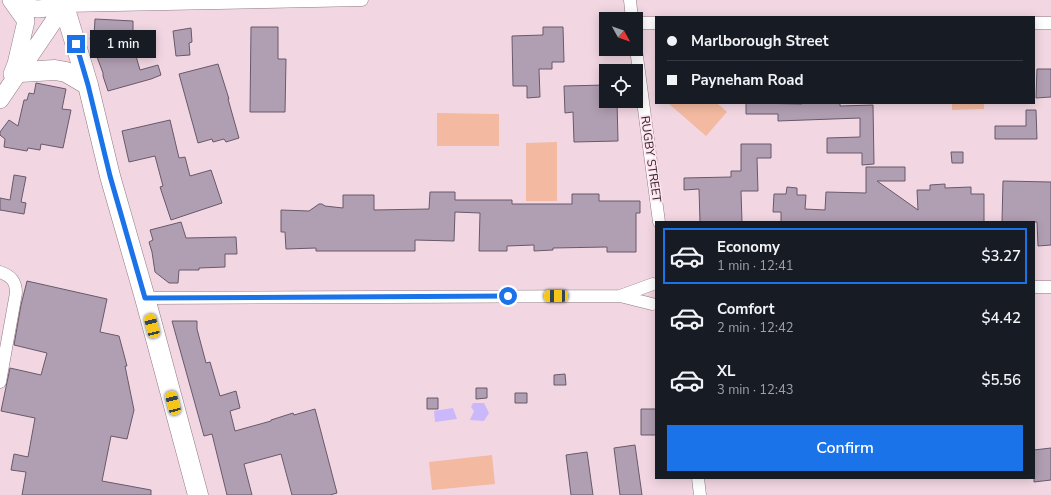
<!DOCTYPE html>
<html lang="en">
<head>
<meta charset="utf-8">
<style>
	:root { --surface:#171b24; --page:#20242c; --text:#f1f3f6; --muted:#9ea1a6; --line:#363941; --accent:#1a73e8 }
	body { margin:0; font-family:"Nunito Sans",sans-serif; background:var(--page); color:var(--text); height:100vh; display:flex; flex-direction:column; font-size:15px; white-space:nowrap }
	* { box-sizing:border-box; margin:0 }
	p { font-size:13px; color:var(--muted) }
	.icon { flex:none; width:22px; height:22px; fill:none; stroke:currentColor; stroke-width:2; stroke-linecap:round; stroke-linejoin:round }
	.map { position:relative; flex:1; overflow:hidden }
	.drawer { position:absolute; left:655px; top:221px; width:380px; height:258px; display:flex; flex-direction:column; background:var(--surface); border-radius:0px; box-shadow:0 2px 10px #0003 }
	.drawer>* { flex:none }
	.banner { position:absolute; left:655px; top:16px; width:380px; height:88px; border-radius:0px; box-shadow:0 2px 10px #0003; display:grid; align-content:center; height:88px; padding:0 12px; background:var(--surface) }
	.needle { width:26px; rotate:130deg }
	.controls { position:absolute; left:599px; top:12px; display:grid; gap:8px }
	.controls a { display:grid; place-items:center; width:44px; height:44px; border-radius:0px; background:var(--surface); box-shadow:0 2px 10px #0003; font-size:20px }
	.end { position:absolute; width:18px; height:18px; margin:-9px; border:5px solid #1a73e8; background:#fff; box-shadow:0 0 0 2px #fff }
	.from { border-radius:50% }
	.bubble { position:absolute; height:28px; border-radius:0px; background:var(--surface); box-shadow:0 2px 10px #0003; font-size:13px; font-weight:600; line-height:28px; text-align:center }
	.car { position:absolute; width:12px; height:24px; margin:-12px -6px; border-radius:5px; box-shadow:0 0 3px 1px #0007; background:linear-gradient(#f5c518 24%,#345 0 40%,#f5c518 0 76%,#345 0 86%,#f5c518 0) }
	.banner b { display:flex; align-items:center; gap:14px; height:38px; font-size:15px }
	.banner b+b { border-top:1px solid var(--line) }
	.banner i { width:10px; height:10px; background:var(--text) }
	ul { padding:7px 0 0; list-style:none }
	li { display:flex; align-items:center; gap:12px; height:56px; margin:0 8px 6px; padding:0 4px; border:2px solid transparent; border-radius:0px }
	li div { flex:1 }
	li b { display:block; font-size:15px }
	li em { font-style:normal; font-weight:600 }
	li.current { border-color:var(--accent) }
	li>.icon { width:36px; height:36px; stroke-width:1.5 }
	.button { display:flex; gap:8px; margin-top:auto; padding:8px 12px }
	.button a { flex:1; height:46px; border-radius:0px; background:var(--accent); color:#fff; font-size:16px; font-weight:600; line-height:46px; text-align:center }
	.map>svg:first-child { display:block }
	.green { fill:#f3b9a1 }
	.water { fill:#cbb8fa }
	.building { fill:#b09fb2; stroke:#68596a }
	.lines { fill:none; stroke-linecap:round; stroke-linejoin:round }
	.street-casing { stroke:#917983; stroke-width:13 }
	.secondary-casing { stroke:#917983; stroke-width:18 }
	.primary-casing { stroke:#917983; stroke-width:21 }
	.street { stroke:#fff; stroke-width:12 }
	.secondary { stroke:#fff; stroke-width:17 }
	.primary { stroke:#fff; stroke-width:20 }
	.route { stroke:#1a73e8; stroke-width:5 }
	.labels { text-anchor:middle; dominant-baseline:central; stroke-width:3.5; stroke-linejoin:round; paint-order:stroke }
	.street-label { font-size:12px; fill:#2d2328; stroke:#ffe4f0 }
</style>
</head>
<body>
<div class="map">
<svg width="1051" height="495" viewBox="0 0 1051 495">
	<rect width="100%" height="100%" fill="#f2d7e2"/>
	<path class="green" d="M668,103H717L727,112L706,136Z
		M952,103H984V109L952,110Z
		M437,113L499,114V146H437Z
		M557,142V201H526V143Z
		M492,455L495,484L432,490L429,462Z"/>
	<path class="water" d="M473,403H484L489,413L484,421L470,420L474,411L471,407Z
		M453,408L457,419L435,422L434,411Z"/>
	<path class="building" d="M95,19L133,21V46L140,70L158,65L161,75L151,79L108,91L103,76V73L90,38L94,36Z
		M251,27H278V59H286L285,112H250Z
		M543,27H563L564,62H552V69H539L540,97L527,98V86H513L512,36L543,35Z
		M191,28L192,42L189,43L190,55L176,56L173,31Z
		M218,64L229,99H228L239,138L226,142L224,139L213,142L212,139L198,143L179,74Z
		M1037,69H1051V97L1036,98Z
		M36,83L66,89L62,109L71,110L63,148L41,144L40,150L28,148L27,151L4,147L5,139L0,135V132L9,120L18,126L24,100H27L29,93L34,94Z
		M606,85V101H617L618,141L574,142L573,112L565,113L564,86Z
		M746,103L802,104V103H840V106L873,105L874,164L862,165V153H827V138L860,137V118L778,121V114H746Z
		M1026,110H1036L1037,139H995V126H1026Z
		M170,120L179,158L185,157L190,176L211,170L222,203L171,220L160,187L163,186L155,156L129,162L122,131Z
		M741,144H771V158H757L758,191H741L742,222H700L699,189L684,190V178L731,177V171H741Z
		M951,152H963V163H952Z
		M866,167H905V181H877L918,210L917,190H930V185L945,184V188L971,187V194H984V222H781V212H773L774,194H786L787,187L797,188V195H806L805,209L825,210L826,192L866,193Z
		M14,175L26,177L21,202L26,203L24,214L0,210V198L10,200Z
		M1003,181L1051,182V245L1038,246L1037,222H1002Z
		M430,192H455V200H512V204H572V194H599V201H640V213H636V252H607V247L553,248V250L534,251V245L507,246V251H479L480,213L455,212L454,241L415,240V251H316V248L286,249L285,232H281V210L309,211L319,204H322L325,206L343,208V195H374V210L429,209Z
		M181,222L186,238L236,237L237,254H225V267L199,268V270H179L178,283H169L155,272L152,252L149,242L153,240L150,230Z
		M27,281L107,299L100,332L119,336L127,366H125L134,410L127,439L111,436L102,481L151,490V495H22L26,472L11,470L14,454L28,457L35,418L1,411L10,368L41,375L47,353L14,345L21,305Z
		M172,321H197V329L206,363L210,362L220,396L236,391L240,408L230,411L235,431L271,421V420L293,413L294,415L315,409L337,493L330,495H292L281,454L244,464L252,495H227L212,434L204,436Z
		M565,374L566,385H554V375Z
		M476,388H487V398L476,399Z
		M515,393H527V403H515Z
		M427,398H438V409H427Z
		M641,409H656V435H641Z
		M635,445L642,495H620L614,448Z
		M1051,448V480L1034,482V450Z
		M587,452L593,495H571L566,455Z"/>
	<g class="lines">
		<g class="street-casing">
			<path id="street" d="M630,0L632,19
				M64,6L362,0
				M636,23H656
				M1034,23H1051
				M636,49L659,222
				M0,272C11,276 16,281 16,293L0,382
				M1034,287H1051
				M620,296L653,284
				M145,298L620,296L652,304
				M698,478L700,495"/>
		</g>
		<g class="secondary-casing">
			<path id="secondary" d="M11,0L26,21L16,64L12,74
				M20,0L30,8L38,9L64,6
				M0,100L64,6"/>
		</g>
		<g class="primary-casing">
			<path id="primary" d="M65,0L64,6L88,85L110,176L145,298L198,495
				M20,72L55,70L66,72L88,85"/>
		</g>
		<use href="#street" class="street"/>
		<use href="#secondary" class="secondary"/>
		<use href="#primary" class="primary"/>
	</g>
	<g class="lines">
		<path class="route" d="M76,44L88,85L110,176L145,298L508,296"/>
	</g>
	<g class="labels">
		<g class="street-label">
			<text transform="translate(651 159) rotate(82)">RUGBY STREET</text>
		</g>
	</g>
</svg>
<div class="controls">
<a><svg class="needle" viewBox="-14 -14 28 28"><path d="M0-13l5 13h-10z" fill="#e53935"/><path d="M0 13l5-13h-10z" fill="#9ea1a6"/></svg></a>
<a><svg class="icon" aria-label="locate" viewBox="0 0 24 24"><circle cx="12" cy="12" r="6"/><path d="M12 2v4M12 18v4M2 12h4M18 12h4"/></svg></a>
</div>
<i class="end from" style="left:508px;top:296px"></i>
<i class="end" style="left:76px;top:44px"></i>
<div class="bubble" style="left:90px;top:30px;width:66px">1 min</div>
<i class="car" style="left:556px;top:296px;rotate:270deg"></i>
<i class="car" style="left:152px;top:326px;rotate:346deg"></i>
<i class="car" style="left:173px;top:403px;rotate:345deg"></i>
<div class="banner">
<b><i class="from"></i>Marlborough Street</b>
<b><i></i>Payneham Road</b>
</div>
<section class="drawer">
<ul>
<li class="current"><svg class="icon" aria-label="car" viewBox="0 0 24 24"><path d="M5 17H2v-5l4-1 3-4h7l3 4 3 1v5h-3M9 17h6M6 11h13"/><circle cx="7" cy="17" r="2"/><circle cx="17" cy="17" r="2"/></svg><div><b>Economy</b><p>1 min · 12:41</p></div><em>$3.27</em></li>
<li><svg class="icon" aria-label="car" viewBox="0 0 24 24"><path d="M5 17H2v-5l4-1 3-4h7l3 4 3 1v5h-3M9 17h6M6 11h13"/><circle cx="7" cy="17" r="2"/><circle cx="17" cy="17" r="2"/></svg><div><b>Comfort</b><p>2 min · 12:42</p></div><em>$4.42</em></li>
<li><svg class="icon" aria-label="car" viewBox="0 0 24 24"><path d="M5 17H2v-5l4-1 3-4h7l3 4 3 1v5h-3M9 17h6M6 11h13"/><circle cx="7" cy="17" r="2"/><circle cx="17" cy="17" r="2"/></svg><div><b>XL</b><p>3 min · 12:43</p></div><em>$5.56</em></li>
</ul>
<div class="button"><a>Confirm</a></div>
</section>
</div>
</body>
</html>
